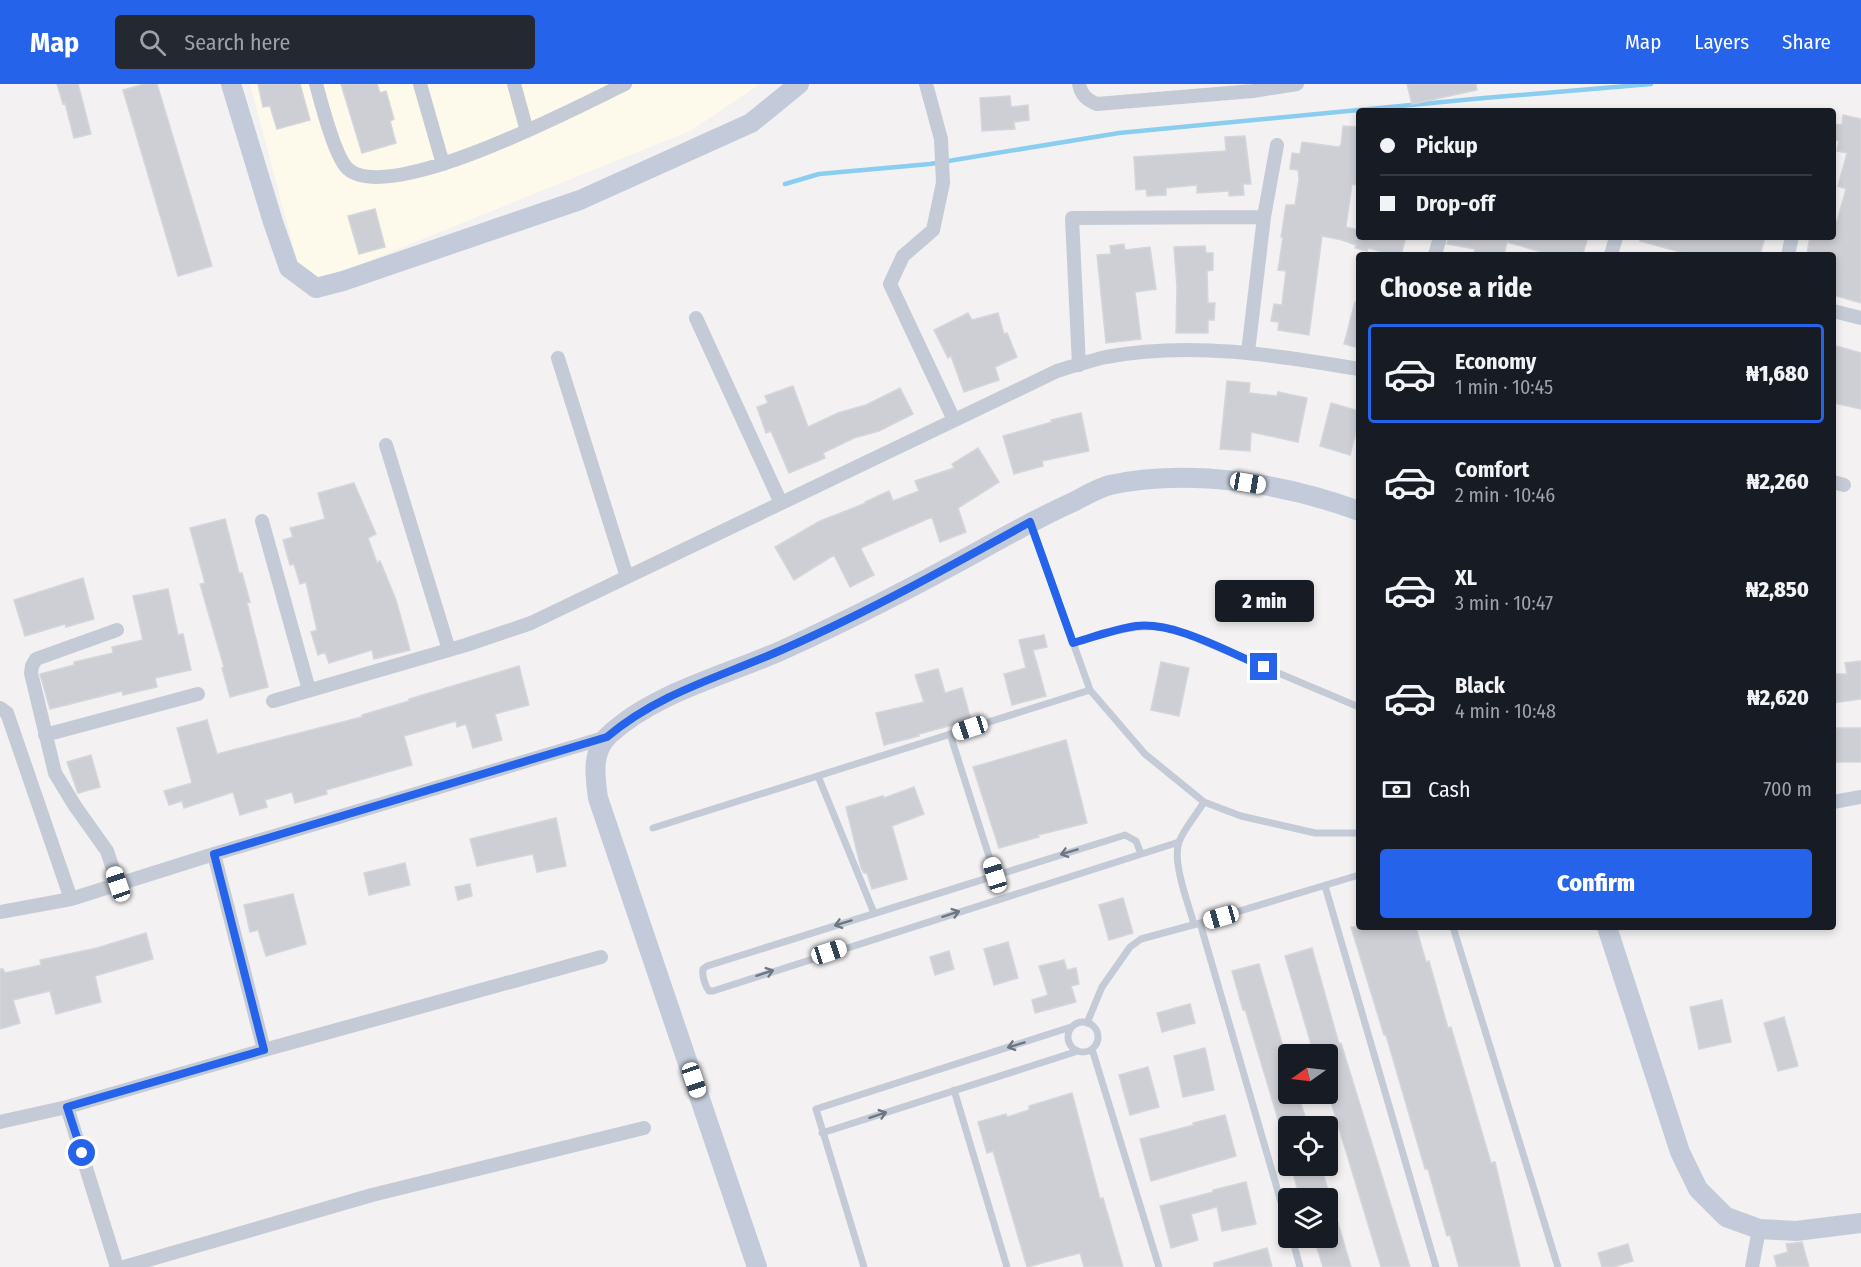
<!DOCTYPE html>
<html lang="en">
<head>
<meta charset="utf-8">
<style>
	:root { --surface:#171b24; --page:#242831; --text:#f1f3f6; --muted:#9ea1a6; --line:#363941; --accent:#2563eb }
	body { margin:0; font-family:"Fira Sans Condensed",sans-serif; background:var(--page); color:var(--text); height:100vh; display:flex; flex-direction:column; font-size:22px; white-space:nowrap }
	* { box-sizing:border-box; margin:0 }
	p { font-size:20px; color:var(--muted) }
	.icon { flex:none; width:33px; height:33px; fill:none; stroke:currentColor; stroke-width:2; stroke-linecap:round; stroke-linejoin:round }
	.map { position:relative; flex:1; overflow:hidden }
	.side { position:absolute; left:1356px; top:168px; width:480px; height:678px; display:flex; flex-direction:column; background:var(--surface); border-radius:6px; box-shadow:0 3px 9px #0003 }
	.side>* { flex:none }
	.top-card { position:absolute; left:1356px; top:24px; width:480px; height:132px; border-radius:6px; box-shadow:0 3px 9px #0003; display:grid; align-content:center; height:132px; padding:0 24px; background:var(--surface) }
	.needle { width:39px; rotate:256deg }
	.fabs { position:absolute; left:1278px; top:960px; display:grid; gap:12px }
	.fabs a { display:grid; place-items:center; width:60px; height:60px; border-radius:6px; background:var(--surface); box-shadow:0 3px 9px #0003; font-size:30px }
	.end { position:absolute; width:27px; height:27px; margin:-14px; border:8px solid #2563eb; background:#fff; box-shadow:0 0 0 3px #fff }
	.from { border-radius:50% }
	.bubble { position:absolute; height:42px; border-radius:6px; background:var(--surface); box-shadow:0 3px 9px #0003; font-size:20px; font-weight:800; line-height:42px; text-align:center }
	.car { position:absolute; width:18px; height:36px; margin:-18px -9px; border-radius:8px; box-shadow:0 0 4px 2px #0007; background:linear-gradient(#fff 24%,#345 0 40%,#fff 0 76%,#345 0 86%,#fff 0) }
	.top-card b { display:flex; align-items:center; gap:21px; height:57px; font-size:22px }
	.top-card b+b { border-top:2px solid var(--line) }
	.top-card i { width:15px; height:15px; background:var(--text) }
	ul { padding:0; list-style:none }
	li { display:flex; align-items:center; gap:18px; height:99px; margin:0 12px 9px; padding:0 12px; border:3px solid transparent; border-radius:6px }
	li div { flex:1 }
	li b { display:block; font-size:22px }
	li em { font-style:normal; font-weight:800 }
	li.selected { border-color:var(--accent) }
	li>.icon { width:54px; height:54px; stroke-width:1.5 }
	h2 { padding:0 24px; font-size:27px; line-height:72px }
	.pay { display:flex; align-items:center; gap:15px; height:66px; padding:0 24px; font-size:22px }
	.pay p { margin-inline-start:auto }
	.primary-button { display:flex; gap:12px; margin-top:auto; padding:12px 24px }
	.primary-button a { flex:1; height:69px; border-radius:6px; background:var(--accent); color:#fff; font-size:24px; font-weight:800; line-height:69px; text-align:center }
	header { display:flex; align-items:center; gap:36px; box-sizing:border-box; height:84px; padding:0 30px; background:var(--accent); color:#fff }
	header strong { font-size:28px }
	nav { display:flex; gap:33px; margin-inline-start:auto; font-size:21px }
	.search { width:420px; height:54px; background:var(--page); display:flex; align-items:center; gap:15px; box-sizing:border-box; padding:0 21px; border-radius:6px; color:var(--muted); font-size:22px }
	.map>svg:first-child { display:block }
	.commercial { fill:#fdfaeb }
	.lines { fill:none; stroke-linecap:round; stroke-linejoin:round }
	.stream { stroke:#89cdf1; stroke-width:4.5 }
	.building { fill:#cdcfd5; stroke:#d5d6dc; stroke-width:1.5 }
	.lane { stroke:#c4cbd6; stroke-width:7 }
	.street { stroke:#c4cbd6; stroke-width:14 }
	.secondary { stroke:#c3cbda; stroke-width:20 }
	.oneway { stroke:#6d7683 }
	.route { stroke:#2563eb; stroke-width:8 }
</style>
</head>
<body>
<header>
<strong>Map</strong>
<div class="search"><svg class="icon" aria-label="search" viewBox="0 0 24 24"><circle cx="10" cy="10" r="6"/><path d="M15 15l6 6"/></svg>Search here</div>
<nav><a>Map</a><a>Layers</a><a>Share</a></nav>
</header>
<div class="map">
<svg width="1861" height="1183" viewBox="0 0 1861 1183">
	<rect width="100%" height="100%" fill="#f3f1f1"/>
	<path class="commercial" d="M250,0H760L692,46L304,203Z"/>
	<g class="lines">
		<path class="stream" d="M785,100L819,90L930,80L1119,49L1484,14L1651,0"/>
	</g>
	<path class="building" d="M57,0H78L91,50L74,54L65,19L63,20Z
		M144,0H157L212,182L178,192L123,6Z
		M258,0H300L310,36L277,45L270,22L263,23Z
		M341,0H377L380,9L386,7L394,35L390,37L396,59L362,69Z
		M1407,0H1476L1477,6L1412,20Z
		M1010,12L1011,23L1028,21L1029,36L1014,38L1015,45L982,47L980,14Z
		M1843,31L1861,35V219L1833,211V171L1807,169L1810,153H1833V136L1837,137L1846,105L1838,102L1847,69L1837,67L1839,57L1833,56V47L1834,40L1842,41Z
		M1343,42L1359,43V72L1356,101L1352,100L1346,143L1359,146V153H1406L1401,171H1393L1368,164L1367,167L1355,164L1356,161L1342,156L1322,152L1309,251L1278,246L1279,238L1271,237L1274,220L1282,221L1285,195L1286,187L1278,186L1283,153H1281L1286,121H1295L1299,95L1298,86L1290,85L1292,69L1300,70L1302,58L1338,63L1341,61Z
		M1245,52L1251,100H1243L1244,111L1229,112V107L1197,109V101L1166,104V111L1147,112L1146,105L1136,106L1134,73L1226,67L1225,53Z
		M375,125L385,163L359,170L348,132Z
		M1449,153H1573L1587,156L1583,170L1575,168L1574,171H1552L1507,158L1504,171H1473L1475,165L1447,160Z
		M1641,153H1765L1760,171H1691L1640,157Z
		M1124,160L1125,166L1150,163L1156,205L1135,208L1141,255L1106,259L1097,171L1111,170L1110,162Z
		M1205,162L1206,169H1213V186L1207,187L1208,219H1215L1214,236H1208V249H1176L1177,203L1174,163Z
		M1355,218L1359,219V264L1344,260Z
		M968,229L972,236L998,229L1004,250L1007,249L1017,273L995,283L999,296L964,308L951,272L948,274L934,246Z
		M1833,261L1861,269V325L1833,319Z
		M1227,297L1250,299L1249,309L1277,312L1278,308L1307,314L1298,358L1251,348L1250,367L1220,365Z
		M793,302L808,343L838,329L866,321L900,304L913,330L879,347L854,354L823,369L825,374L789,389L771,347L766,349L757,323L768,319L765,312Z
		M1331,319L1359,327V337L1350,371L1320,362Z
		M1081,329L1089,367L1042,377L1043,382L1014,390L1003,352L1052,338L1051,336Z
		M978,364L999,398L958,424L966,448L940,458L932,433L863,463L861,465L874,491L850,503L834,471L794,496L775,463L820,437L866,419L865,418L889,407L893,417L919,407L915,397L954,384L952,380Z
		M354,399L376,450L368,454L377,479L380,477L396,516L410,566L374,575L372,566L329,579L325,568L318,571L311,548L317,546L306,498L300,500L294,480L290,481L283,456L293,453L290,444L325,435L318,409Z
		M225,435L239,489H242L250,518L247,519L268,603L230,613L222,584L224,583L200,500L205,499L190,444Z
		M83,494L94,535L66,543L65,540L25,552L14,516Z
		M168,505L178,551L183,550L191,586L155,594L157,603L123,611L122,607L50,625L40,590L74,581V578L113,569L112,563L143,556L133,512Z
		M1044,551L1047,563L1033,566L1046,612L1012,621L1004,590L1026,584L1019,556Z
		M1861,577V615L1833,619V590H1847L1845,579Z
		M1161,578L1189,584L1179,632L1151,626Z
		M519,582L529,621L495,630L502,656L473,664L466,640L457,643L456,637L404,652L412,681L326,706L327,710L295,719L292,708L265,716L267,723L240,731L233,708L184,724L182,717L169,721L164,707L192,699L177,644L207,636L217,670L362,633V631L409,617V615Z
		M938,585L945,609L962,604L971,636L919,650V652L884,661L876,629L924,618L915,591Z
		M1833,644H1861V678H1833Z
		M1066,656L1087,739L1038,751L1039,753L999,764L973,683Z
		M91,671L100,703L78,709L67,678Z
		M914,703L924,730L892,742L907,795L872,805L867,789H864L861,784L846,723L883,712L884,714Z
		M556,734L566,782L537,788L533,770L477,782L470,755Z
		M405,779L410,801L369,811L364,789Z
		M470,800L472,812L458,816L455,803Z
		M293,810L306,860L266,872L258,846L250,848L244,821Z
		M1123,814L1133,849L1109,856L1099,821Z
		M1351,843H1416L1426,878L1429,877L1448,944L1451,943L1491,1079L1495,1078L1520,1183H1459L1450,1151L1447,1152L1428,1085H1425L1386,951H1384Z
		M146,849L153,875L95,892L101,918L56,930L50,907L13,916L20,939L0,945V885H3L5,889L41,881L40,876L97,864Z
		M1008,858L1018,894L994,901L984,865Z
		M1312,864L1339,960L1341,959L1410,1183H1381L1328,1008V970H1314L1285,872Z
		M949,867L954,885L935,891L930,873Z
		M1064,876L1067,886L1076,884L1079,900L1071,902L1076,918L1035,929L1032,916L1048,911L1039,882Z
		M1259,880L1288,980V1010H1298L1308,1042H1280L1245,925L1243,926L1232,887Z
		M1722,916L1731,958L1699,965L1690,923Z
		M1190,920L1195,939L1162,948L1157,929Z
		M1784,933L1798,982L1778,987L1764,939Z
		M1205,964L1214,1006L1183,1013L1174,972Z
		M1148,983L1159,1023L1130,1031L1119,991Z
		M1072,1009L1100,1115L1103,1114L1123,1183H1084L1080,1169L1027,1183L993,1067L987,1069L978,1038L1006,1030L1007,1033L1029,1026V1022Z
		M1225,1031L1236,1072L1151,1097L1140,1055L1194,1041L1193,1039Z
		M1291,1082H1321L1329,1110L1313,1114H1300Z
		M1246,1098L1256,1140L1222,1147L1217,1123L1191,1130L1198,1156L1171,1164L1160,1122L1213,1108V1106Z
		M1328,1115H1331L1351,1183H1323L1314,1154H1328Z
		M1802,1158L1809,1183H1777L1774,1172L1788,1168L1786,1160Z
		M1628,1160L1633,1177L1613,1183H1602L1598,1169Z
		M1267,1164L1272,1183H1214V1179Z"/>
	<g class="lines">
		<path class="lane" d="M1031,441L1090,606L1145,670L1204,718L1241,732L1315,749H1359
			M1073,559C1110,549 1135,538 1174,545L1359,623
			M950,650L995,791
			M818,692L874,829
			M653,744L1090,606
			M1141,770L1136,757L1125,751L707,882L703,885C702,892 705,902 709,907H713L1179,758
			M1325,802L1436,1183
			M1200,839L1288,1142
			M1194,840C1188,819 1172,778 1179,758C1183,746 1197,730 1204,718
			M1453,843L1558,1183
			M1068 953a15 15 0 1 1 30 0a15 15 0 1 1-30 0Z
			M1087,939L1102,903L1130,863L1141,855L1200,839L1359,791
			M1092,965L1159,1183
			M954,1006L1007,1183
			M822,1049L1078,967
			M1292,1154L1300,1183
			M864,1183L816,1025L1071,943"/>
		<path class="street" d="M316,0C321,18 335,74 348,85C390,122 579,22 625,0
			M420,0L443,80
			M514,0L527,47
			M926,0L941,55L943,99L933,146L903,172L890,200L954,336
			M1079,0C1081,11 1087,16 1097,20L1253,7L1297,0
			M1435,171L1440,153
			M1611,171L1616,153
			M1788,171L1792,153
			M1833,227L1861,234
			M696,234L781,419
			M1248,268L1264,133L1277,61
			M558,274L627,493
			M1079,281L1072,134L1264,133
			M386,361L449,566
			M1833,398L1844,401
			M262,437L309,606
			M117,546L36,575L32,582L31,589L55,689L75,722L107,767L118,800
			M273,617L466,561L531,539L1057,287C1073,282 1089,277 1106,273C1190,257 1276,271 1359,285
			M0,624L7,629L71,815
			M45,651L198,610
			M1833,718L1861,713
			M214,770L264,966
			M0,828L71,815L214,770L607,653
			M67,1023L117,1183
			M0,1038L67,1023L264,966L601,873
			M124,1183L372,1111L644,1044
			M1752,1183L1759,1145"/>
		<path class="secondary" d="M231,0L273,138L289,184L316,204L343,197L580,116L751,39L799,0
			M1607,843L1680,1068L1698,1105L1726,1133L1759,1145L1796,1147L1861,1139
			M757,1183L598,714C595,692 591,668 609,651C654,608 731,590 787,564C851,535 915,502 977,468C1009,450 1040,433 1073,418C1085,412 1098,404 1110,401C1189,384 1284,399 1359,427"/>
	</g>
	<defs><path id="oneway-shaft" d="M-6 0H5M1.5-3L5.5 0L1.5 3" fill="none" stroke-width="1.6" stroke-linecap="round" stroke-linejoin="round" transform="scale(1.5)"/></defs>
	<g class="oneway">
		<use href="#oneway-shaft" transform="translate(1069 768) rotate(163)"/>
		<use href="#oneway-shaft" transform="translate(951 830) rotate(-18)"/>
		<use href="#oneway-shaft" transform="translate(843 839) rotate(163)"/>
		<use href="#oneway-shaft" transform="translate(765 889) rotate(-18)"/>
		<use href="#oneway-shaft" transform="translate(1016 961) rotate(163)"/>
		<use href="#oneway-shaft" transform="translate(878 1031) rotate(-18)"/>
	</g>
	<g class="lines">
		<path class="route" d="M82,1069L67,1023L264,966L214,770L607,653C660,608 724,592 786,564C870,527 951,482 1030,438L1073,559C1093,553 1115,545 1136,542C1174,537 1228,568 1264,583"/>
	</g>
</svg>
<div class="fabs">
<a><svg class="needle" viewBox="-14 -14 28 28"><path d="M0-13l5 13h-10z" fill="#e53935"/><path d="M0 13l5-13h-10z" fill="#9ea1a6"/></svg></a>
<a><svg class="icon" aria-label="locate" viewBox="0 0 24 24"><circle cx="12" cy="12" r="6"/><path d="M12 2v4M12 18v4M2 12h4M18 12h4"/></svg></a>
<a><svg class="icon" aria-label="layers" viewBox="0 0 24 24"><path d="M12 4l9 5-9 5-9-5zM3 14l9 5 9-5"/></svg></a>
</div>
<i class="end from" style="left:82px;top:1069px"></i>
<i class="end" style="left:1264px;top:583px"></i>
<div class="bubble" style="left:1215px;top:496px;width:99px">2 min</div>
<i class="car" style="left:1248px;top:399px;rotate:100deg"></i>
<i class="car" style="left:970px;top:644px;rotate:252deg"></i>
<i class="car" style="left:995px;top:791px;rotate:343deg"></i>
<i class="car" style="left:118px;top:800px;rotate:341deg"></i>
<i class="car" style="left:1221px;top:833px;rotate:254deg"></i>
<i class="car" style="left:829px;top:868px;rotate:72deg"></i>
<i class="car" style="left:694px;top:996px;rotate:161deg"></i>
<div class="top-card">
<b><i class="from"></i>Pickup</b>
<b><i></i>Drop-off</b>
</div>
<section class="side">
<h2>Choose a ride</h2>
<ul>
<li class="selected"><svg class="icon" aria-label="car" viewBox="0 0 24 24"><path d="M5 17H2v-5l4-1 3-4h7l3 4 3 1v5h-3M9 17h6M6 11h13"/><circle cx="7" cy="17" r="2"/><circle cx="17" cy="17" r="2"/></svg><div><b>Economy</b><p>1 min · 10:45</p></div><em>₦1,680</em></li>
<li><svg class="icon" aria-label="car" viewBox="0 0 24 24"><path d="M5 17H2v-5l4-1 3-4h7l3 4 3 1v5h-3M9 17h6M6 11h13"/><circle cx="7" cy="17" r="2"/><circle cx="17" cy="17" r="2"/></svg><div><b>Comfort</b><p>2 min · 10:46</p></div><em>₦2,260</em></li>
<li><svg class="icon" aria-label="car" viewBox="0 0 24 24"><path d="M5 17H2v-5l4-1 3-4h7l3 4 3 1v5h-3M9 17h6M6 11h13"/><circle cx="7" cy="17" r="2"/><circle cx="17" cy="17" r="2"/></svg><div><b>XL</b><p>3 min · 10:47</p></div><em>₦2,850</em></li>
<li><svg class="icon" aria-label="car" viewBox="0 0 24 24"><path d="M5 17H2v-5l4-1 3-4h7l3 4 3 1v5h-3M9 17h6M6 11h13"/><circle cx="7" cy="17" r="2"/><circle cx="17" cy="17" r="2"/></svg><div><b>Black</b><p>4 min · 10:48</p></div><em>₦2,620</em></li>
</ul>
<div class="pay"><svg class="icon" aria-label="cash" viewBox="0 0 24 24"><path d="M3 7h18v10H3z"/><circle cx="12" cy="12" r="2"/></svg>Cash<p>700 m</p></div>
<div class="primary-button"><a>Confirm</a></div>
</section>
</div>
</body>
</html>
